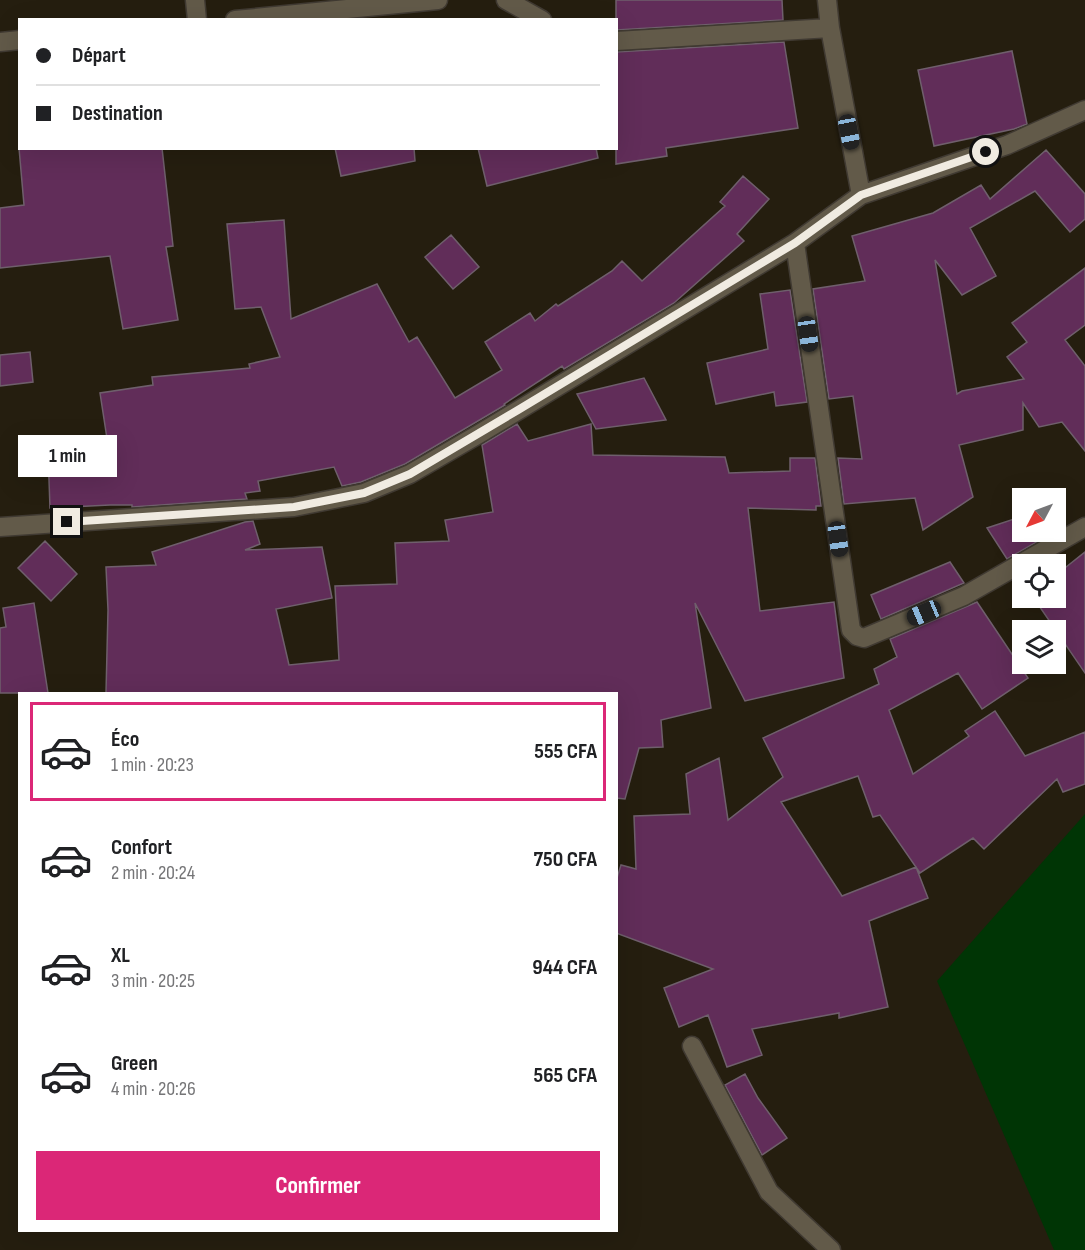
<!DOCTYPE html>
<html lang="fr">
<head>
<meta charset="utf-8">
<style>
	:root { --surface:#fff; --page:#f2f2f2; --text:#202124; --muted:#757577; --line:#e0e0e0; --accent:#db2777 }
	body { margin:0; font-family:"Sofia Sans Condensed",sans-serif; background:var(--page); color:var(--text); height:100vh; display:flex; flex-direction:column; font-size:22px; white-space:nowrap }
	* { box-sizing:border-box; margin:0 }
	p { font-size:20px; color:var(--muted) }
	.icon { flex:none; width:33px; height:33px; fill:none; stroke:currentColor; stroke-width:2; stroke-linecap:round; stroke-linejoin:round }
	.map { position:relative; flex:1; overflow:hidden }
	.details { position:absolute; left:18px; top:692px; width:600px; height:540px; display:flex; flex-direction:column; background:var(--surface); border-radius:0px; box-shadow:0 6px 24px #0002 }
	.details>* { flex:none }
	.guide { position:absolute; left:18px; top:18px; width:600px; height:132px; border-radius:0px; box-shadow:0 6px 24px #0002; display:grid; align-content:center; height:132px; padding:0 18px; background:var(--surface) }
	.needle { width:39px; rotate:229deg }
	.buttons { position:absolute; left:1012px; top:488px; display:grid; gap:12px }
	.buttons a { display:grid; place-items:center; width:54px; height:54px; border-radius:0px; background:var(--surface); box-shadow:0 6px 24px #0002; font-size:30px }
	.end { position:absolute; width:27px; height:27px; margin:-14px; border:8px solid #f0ebe1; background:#111; box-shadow:0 0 0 3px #111 }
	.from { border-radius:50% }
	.bubble { position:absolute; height:42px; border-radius:0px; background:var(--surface); box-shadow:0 6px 24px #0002; font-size:20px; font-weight:700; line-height:42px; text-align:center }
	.car { position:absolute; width:18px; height:36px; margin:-18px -9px; border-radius:8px; box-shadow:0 0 4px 2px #0007; background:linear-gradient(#222 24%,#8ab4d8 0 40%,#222 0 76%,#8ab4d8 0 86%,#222 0) }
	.guide b { display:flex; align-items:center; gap:21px; height:57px; font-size:22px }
	.guide b+b { border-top:2px solid var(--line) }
	.guide i { width:15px; height:15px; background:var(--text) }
	ul { padding:10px 0 0; list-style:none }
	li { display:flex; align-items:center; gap:18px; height:99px; margin:0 12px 9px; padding:0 6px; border:3px solid transparent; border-radius:0px }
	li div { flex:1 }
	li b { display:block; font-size:22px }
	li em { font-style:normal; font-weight:700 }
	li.selected { border-color:var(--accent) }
	li>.icon { width:54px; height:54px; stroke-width:1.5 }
	.action { display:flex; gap:12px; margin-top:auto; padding:12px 18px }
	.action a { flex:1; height:69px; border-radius:0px; background:var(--accent); color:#fff; font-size:24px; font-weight:700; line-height:69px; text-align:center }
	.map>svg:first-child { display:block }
	.green { fill:#003505 }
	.building { fill:#612d59; stroke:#6f5f6c; stroke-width:1.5 }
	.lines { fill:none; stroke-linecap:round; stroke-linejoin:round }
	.minor-casing { stroke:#403a32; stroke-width:21 }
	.minor { stroke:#625a49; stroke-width:18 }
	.route { stroke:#f0ebe1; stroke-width:8 }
</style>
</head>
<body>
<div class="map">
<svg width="1085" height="1250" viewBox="0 0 1085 1250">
	<rect width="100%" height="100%" fill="#251e0f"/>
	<path class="green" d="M1085,814V1250H1054L937,981Z"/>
	<path class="building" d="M616,0H782L783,20L616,30Z
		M784,42L798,128L666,148L667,156L616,164V52Z
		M1012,51L1027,124L1014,129L934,146L918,70Z
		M19,148H162L173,246L166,247L178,320L123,329L110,256L0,268V208L24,205Z
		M335,148H414L415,161L341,176Z
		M478,148H596L598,158L487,186Z
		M1046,150L1085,194V219L1070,232L1035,191L970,228L996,276L962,295L935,260L957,394L962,391L1024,379L1007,357L1027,342L1012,323L1085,268V325L1065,340L1085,366V451L1062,422L1039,427L1023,403V430L959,445L973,497L923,530L915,498L844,504L838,458L862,459L853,396L829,399L813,289L865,281L852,236L933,213L981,185L990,199Z
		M743,176L769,199L737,234L744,241L674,303L564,369L562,366L504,404L505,405L405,464L361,482L342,486L334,467L258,481L260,491L245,493L247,499L132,507V505H110L50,508L48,452L106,450L105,445H108L100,393L153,385L152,377L250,368L249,364L280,357L261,307L235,309L227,224L284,220L291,319L377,284L409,342L417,337L455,398L502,370L485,342L530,313L535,321L556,304L558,306L612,271L622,261L642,281L725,206L720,202Z
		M451,235L479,267L453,289L425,257Z
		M790,290L807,402L776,406L774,392L716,404L707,363L768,349L760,294Z
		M30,352L33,382L0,386V355Z
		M644,378L666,420L596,429L577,394Z
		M517,424L528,441L591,424L593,455L725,457L729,473L790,471V458H815L821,506H816V510L748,508L760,611L834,602L844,678L745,701L695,603L711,708L661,720L663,747L639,748L625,799L616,798V693H106L108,610L106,567L156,565L152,552L245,522L253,521L260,544L245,550L322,547L332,598L276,609L289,665L339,660L335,586L397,584L395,543L449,541L445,520L493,512L482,445Z
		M1023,516V531H1036L1040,540L1007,559L987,528Z
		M45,541L77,574L51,601L18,568Z
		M1085,552V673L1033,597H1056V575Z
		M950,562L964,583L881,619L871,595Z
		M977,602L1028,678L982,709L958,673L889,710L913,774L969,736L965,731L995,711L1025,756L1085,732V784L1063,792L1057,779L984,849L973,838L920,873L880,815L873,817L858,776L781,802L842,896L916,867L928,898L869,921L888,1007L839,1018V1013L752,1029L762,1055L727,1067L708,1015L679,1027L664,988L713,969L616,933V881L621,865L636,869L634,816L690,814L686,774L719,758L728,820L783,777L763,738L879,684L874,669L897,657L890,639Z
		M34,603L48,693H0V628L6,627L3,608Z
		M745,1074L758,1098L787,1138L762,1155L725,1085Z"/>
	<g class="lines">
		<g class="minor-casing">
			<path id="minor" d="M195,0L197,20
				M506,0L542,20
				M827,0L830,28L861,195
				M235,20L438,0
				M616,41L830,28
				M0,42L20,40
				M795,243L851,630L857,636L864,638L964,596L1085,527
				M0,527L294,507L364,493L410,474L479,434L795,243L861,195L1007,145L1085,110
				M692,1046L769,1192L831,1250"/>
		</g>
		<use href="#minor" class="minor"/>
	</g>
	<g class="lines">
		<path class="route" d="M67,522L294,507L364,493L410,474L518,410L795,243L861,195L986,152"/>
	</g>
</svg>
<div class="buttons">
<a><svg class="needle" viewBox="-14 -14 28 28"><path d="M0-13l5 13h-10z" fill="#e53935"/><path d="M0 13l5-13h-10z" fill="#757577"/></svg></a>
<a><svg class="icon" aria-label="locate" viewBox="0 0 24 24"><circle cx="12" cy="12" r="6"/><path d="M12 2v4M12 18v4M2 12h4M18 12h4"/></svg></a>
<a><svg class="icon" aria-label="layers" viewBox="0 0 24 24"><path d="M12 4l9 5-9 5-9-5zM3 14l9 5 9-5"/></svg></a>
</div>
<i class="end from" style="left:986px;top:152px"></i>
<i class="end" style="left:67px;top:522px"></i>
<div class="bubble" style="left:18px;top:435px;width:99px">1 min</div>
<i class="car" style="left:849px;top:132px;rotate:169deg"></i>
<i class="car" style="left:808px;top:334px;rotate:172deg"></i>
<i class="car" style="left:838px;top:539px;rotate:172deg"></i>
<i class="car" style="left:924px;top:613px;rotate:247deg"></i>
<div class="guide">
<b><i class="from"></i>Départ</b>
<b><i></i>Destination</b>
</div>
<section class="details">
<ul>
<li class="selected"><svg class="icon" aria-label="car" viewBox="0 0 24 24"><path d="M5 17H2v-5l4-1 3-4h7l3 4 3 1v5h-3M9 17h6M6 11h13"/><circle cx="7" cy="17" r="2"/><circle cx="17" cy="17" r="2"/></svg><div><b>Éco</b><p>1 min · 20:23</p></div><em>555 CFA</em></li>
<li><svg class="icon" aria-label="car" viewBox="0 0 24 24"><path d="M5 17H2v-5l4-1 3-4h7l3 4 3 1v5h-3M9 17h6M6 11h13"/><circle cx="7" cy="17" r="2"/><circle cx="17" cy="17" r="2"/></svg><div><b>Confort</b><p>2 min · 20:24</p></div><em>750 CFA</em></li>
<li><svg class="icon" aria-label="car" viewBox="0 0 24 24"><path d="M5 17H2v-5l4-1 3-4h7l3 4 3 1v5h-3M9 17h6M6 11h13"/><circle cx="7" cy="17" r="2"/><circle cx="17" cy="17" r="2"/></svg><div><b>XL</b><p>3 min · 20:25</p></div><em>944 CFA</em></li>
<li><svg class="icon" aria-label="car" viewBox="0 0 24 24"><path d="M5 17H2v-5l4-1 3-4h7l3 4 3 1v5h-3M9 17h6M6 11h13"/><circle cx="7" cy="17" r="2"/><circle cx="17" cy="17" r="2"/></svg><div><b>Green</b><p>4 min · 20:26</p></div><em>565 CFA</em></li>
</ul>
<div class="action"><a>Confirmer</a></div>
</section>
</div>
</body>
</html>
